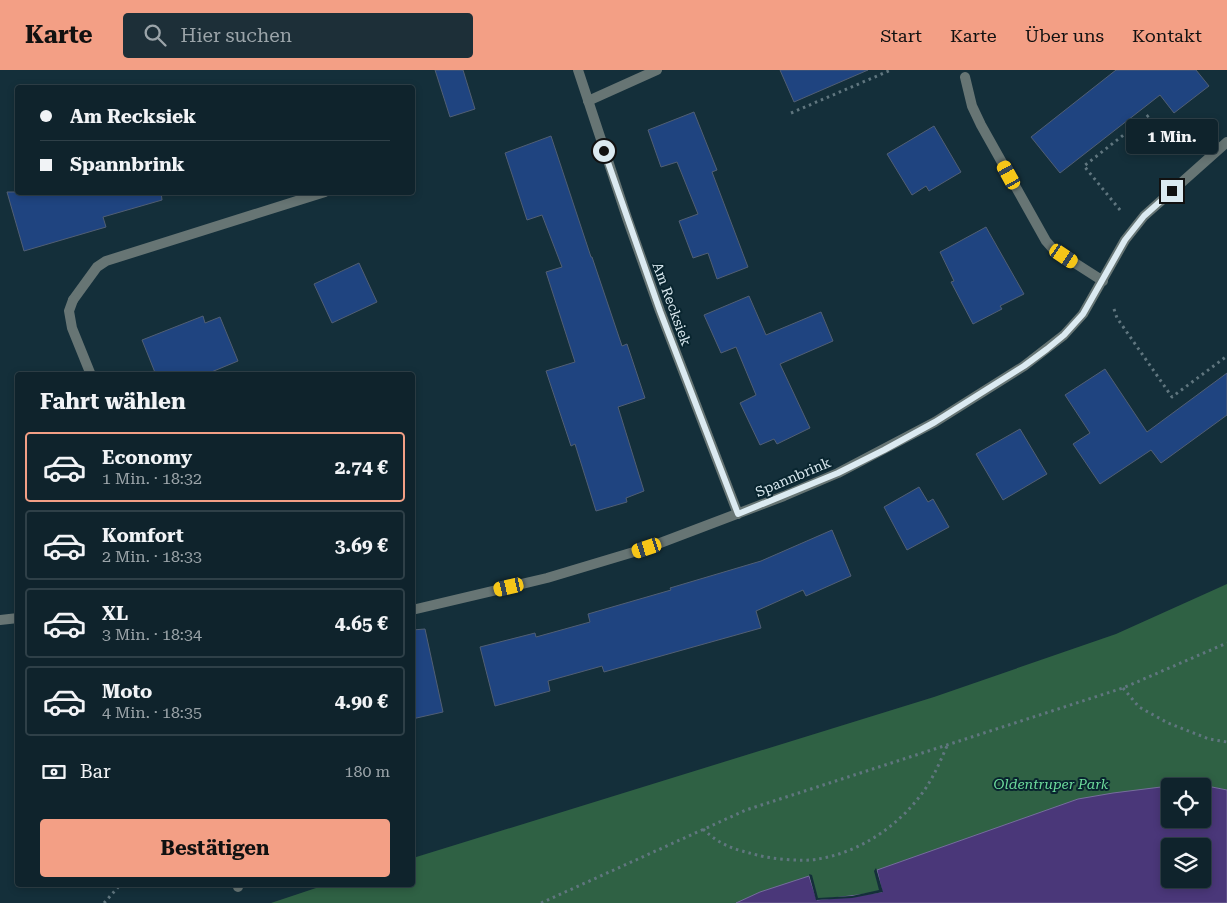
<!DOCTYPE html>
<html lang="de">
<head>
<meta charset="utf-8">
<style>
	:root { --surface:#0f232c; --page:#1d2f38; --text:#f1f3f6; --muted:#9ba4a9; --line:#2f4048; --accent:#f39f85 }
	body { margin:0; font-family:"Roboto Serif",serif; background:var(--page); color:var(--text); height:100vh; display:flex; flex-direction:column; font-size:19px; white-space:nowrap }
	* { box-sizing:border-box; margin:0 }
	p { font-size:16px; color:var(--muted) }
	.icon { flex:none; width:28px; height:28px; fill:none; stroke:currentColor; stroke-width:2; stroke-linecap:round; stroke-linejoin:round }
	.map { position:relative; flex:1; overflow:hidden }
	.drawer { position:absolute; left:15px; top:302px; width:400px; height:515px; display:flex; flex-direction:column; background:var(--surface); border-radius:5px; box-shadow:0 2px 8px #0003,0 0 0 1px var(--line) }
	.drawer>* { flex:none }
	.guide { position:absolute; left:15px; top:15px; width:400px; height:110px; border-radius:5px; box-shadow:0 2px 8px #0003,0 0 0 1px var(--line); display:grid; align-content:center; height:110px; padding:0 25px; background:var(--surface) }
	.fabs { position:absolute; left:1161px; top:708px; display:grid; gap:10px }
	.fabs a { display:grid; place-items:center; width:50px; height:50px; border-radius:5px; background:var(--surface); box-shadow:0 2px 8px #0003,0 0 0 1px var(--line); font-size:25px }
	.end { position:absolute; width:22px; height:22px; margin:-11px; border:6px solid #dbeaf1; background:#111; box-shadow:0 0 0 2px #111 }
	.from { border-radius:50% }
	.bubble { position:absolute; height:35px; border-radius:5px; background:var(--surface); box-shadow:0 2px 8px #0003,0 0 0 1px var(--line); font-size:16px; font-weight:700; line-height:35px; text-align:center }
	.car { position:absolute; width:15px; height:30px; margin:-15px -8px; border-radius:6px; box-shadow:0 0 4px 1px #0007; background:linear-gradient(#f5c518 24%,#345 0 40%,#f5c518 0 76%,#345 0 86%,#f5c518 0) }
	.guide b { display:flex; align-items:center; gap:18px; height:48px; font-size:19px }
	.guide b+b { border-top:1px solid var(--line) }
	.guide i { width:12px; height:12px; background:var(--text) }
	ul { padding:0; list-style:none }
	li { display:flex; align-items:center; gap:15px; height:70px; margin:0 10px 8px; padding:0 15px; border:2px solid var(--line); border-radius:5px }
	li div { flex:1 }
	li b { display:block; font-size:19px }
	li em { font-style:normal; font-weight:700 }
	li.current { border-color:var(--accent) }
	li>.icon { width:45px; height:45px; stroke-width:1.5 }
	h2 { padding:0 25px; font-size:22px; line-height:60px }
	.pay { display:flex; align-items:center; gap:12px; height:55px; padding:0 25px; font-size:19px }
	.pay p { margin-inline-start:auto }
	.button { display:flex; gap:10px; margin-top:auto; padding:10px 25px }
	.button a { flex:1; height:58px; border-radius:5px; background:var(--accent); color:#111; font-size:20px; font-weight:700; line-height:58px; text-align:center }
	header { display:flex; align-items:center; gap:30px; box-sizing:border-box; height:70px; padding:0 25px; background:var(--accent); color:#111 }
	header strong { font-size:24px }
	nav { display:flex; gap:28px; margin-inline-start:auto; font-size:18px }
	.search { width:350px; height:45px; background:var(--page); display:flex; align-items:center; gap:12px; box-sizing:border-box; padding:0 18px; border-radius:5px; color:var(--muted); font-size:19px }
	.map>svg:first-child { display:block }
	.green { fill:#2f6144; fill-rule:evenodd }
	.water { fill:#4a3779; stroke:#766d9d; fill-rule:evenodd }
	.pier { fill:#142f3a }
	.building { fill:#1f4480; stroke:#515f74 }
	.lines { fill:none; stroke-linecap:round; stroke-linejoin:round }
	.path { stroke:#60767f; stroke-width:3; stroke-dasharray:2.5 4; stroke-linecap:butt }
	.service { stroke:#677574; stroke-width:10 }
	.minor { stroke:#677574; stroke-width:10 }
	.route { stroke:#dbeaf1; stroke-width:6 }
	.labels { text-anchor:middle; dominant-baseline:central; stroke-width:4; stroke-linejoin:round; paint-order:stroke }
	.street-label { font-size:14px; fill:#dbeaf1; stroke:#09252f }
	.park-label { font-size:14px; font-style:italic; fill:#6ddd9c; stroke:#09252f }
</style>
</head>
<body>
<header>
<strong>Karte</strong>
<div class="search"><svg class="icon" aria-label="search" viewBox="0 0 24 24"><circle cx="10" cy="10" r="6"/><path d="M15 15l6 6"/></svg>Hier suchen</div>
<nav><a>Start</a><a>Karte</a><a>Über uns</a><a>Kontakt</a></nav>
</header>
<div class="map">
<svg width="1227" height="833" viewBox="0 0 1227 833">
	<rect width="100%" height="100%" fill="#142f3a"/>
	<path class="green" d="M1227,514V833H271L325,815H412L413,788L934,627L1116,564ZM1170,716H1202V749H1170ZM1170,776H1202V809H1170Z"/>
	<path class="water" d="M1177,715L1207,716L1227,720V833H736L760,822L809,806L817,830L882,822L877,800L1078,729L1113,723ZM1170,716H1202V749H1170ZM1170,776H1202V809H1170Z"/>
	<path class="pier" d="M876,798L883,822L852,828L816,830L809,804L812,805L818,828L852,826L879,820L874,801Z"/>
	<path class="building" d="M435,0H463L475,39L450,47Z
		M780,0H868L794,32Z
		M1116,0H1196L1209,16L1174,43L1160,25L1060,103L1031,67Z
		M694,42L717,100L712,102L748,197L717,209L708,183L693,188L679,151L698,144L677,92L661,97L648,60Z
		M934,56L961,102L929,121L926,116L912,125L887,84Z
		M551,66L591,187H592L622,276L627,274L645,328L618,337L644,421L626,428L627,432L596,441L575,374L571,376L546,301L575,292L546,202L562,197L542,145L527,150L505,83Z
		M7,122H161L162,130L103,147L106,157L24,181Z
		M986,157L1024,224L1000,236L1002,239L973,254L951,212L954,211L940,182Z
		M359,193L377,232L332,253L314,214Z
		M749,226L766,265L821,242L833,271L780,294L810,358L777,374L774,369L760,375L740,333L756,325L736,277L721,283L704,245Z
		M203,246L205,253L220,247L238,291L204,305H156L142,270Z
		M1105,299L1147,362L1227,303V345L1161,393L1151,380L1100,414L1073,374L1090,363L1065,325Z
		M1020,359L1047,404L1003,430L976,384Z
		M919,417L928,432L933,429L949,457L907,480L884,437Z
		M832,460L851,506L806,526L803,520L756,541L761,558L604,602L602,596L548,611L550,621L495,636L480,577L535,563L536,567L590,552L588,544L671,520L670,518L761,491Z
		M425,559L443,642L412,649V560Z"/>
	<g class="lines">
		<path class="path" d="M791,43L891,0
			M1120,140L1084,96L1149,45
			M1114,239L1117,248L1172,327L1227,286
			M1123,618L1139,637L1168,653L1209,669L1227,672
			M703,759C721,776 734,779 757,785C772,789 803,792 818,789C857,783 896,758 920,726C932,711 939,694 947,676
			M104,833L120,815
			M541,833L746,740L1123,618L1227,573"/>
		<path class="service" d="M588,31L657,0
			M73,230L97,197L106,191L325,122
			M238,815V817"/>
		<path class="minor" d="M578,0L627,148L660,241L738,444
			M965,7L972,36L981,55L1046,171L1053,179L1103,211
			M73,230L69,241L72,258L91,305
			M412,540L547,508L647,478L784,426L838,403L935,352L1024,296L1064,265L1083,244L1125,170L1144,146L1227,72
			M0,550L18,548"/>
	</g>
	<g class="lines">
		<path class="route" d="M604,81L660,241L738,444L838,403L884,380L935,352L1024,296L1047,279L1064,265L1083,244L1125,170L1144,146L1172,121"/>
	</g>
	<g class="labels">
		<g class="street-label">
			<text transform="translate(672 234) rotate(70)">Am Recksiek</text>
			<text transform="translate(793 407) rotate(-23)">Spannbrink</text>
		</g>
		<g class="park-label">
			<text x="1051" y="714">Oldentruper Park</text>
		</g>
	</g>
</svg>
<div class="fabs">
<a><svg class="icon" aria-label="locate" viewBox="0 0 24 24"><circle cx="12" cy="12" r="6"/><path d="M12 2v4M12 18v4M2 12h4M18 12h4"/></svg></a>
<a><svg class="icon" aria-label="layers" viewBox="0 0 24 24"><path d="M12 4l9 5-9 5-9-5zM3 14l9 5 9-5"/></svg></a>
</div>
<i class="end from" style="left:604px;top:81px"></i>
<i class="end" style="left:1172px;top:121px"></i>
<div class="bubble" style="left:1126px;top:49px;width:92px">1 Min.</div>
<i class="car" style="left:1009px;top:105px;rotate:331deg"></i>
<i class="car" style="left:1064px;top:186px;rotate:124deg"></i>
<i class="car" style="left:647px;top:478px;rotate:252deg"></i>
<i class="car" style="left:509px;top:517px;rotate:257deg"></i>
<div class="guide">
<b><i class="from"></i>Am Recksiek</b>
<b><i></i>Spannbrink</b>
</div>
<section class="drawer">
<h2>Fahrt wählen</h2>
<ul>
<li class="current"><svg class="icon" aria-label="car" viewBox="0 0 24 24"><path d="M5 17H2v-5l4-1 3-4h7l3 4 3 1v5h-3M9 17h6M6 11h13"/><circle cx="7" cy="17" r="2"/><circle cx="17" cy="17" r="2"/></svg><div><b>Economy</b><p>1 Min. · 18:32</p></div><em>2.74 €</em></li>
<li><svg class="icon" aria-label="car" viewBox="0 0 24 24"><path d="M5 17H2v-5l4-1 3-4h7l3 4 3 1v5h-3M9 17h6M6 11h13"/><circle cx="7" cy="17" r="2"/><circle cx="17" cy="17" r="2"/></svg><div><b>Komfort</b><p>2 Min. · 18:33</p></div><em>3.69 €</em></li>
<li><svg class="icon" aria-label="car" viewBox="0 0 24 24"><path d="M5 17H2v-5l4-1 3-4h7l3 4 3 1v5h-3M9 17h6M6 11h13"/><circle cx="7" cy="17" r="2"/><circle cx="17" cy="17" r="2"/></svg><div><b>XL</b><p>3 Min. · 18:34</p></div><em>4.65 €</em></li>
<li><svg class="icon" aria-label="car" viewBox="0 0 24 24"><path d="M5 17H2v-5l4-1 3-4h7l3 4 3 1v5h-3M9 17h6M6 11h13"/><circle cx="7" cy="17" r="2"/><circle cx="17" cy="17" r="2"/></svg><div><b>Moto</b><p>4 Min. · 18:35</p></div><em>4.90 €</em></li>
</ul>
<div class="pay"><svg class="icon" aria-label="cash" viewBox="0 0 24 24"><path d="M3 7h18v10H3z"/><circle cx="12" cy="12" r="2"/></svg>Bar<p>180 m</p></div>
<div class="button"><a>Bestätigen</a></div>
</section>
</div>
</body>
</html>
